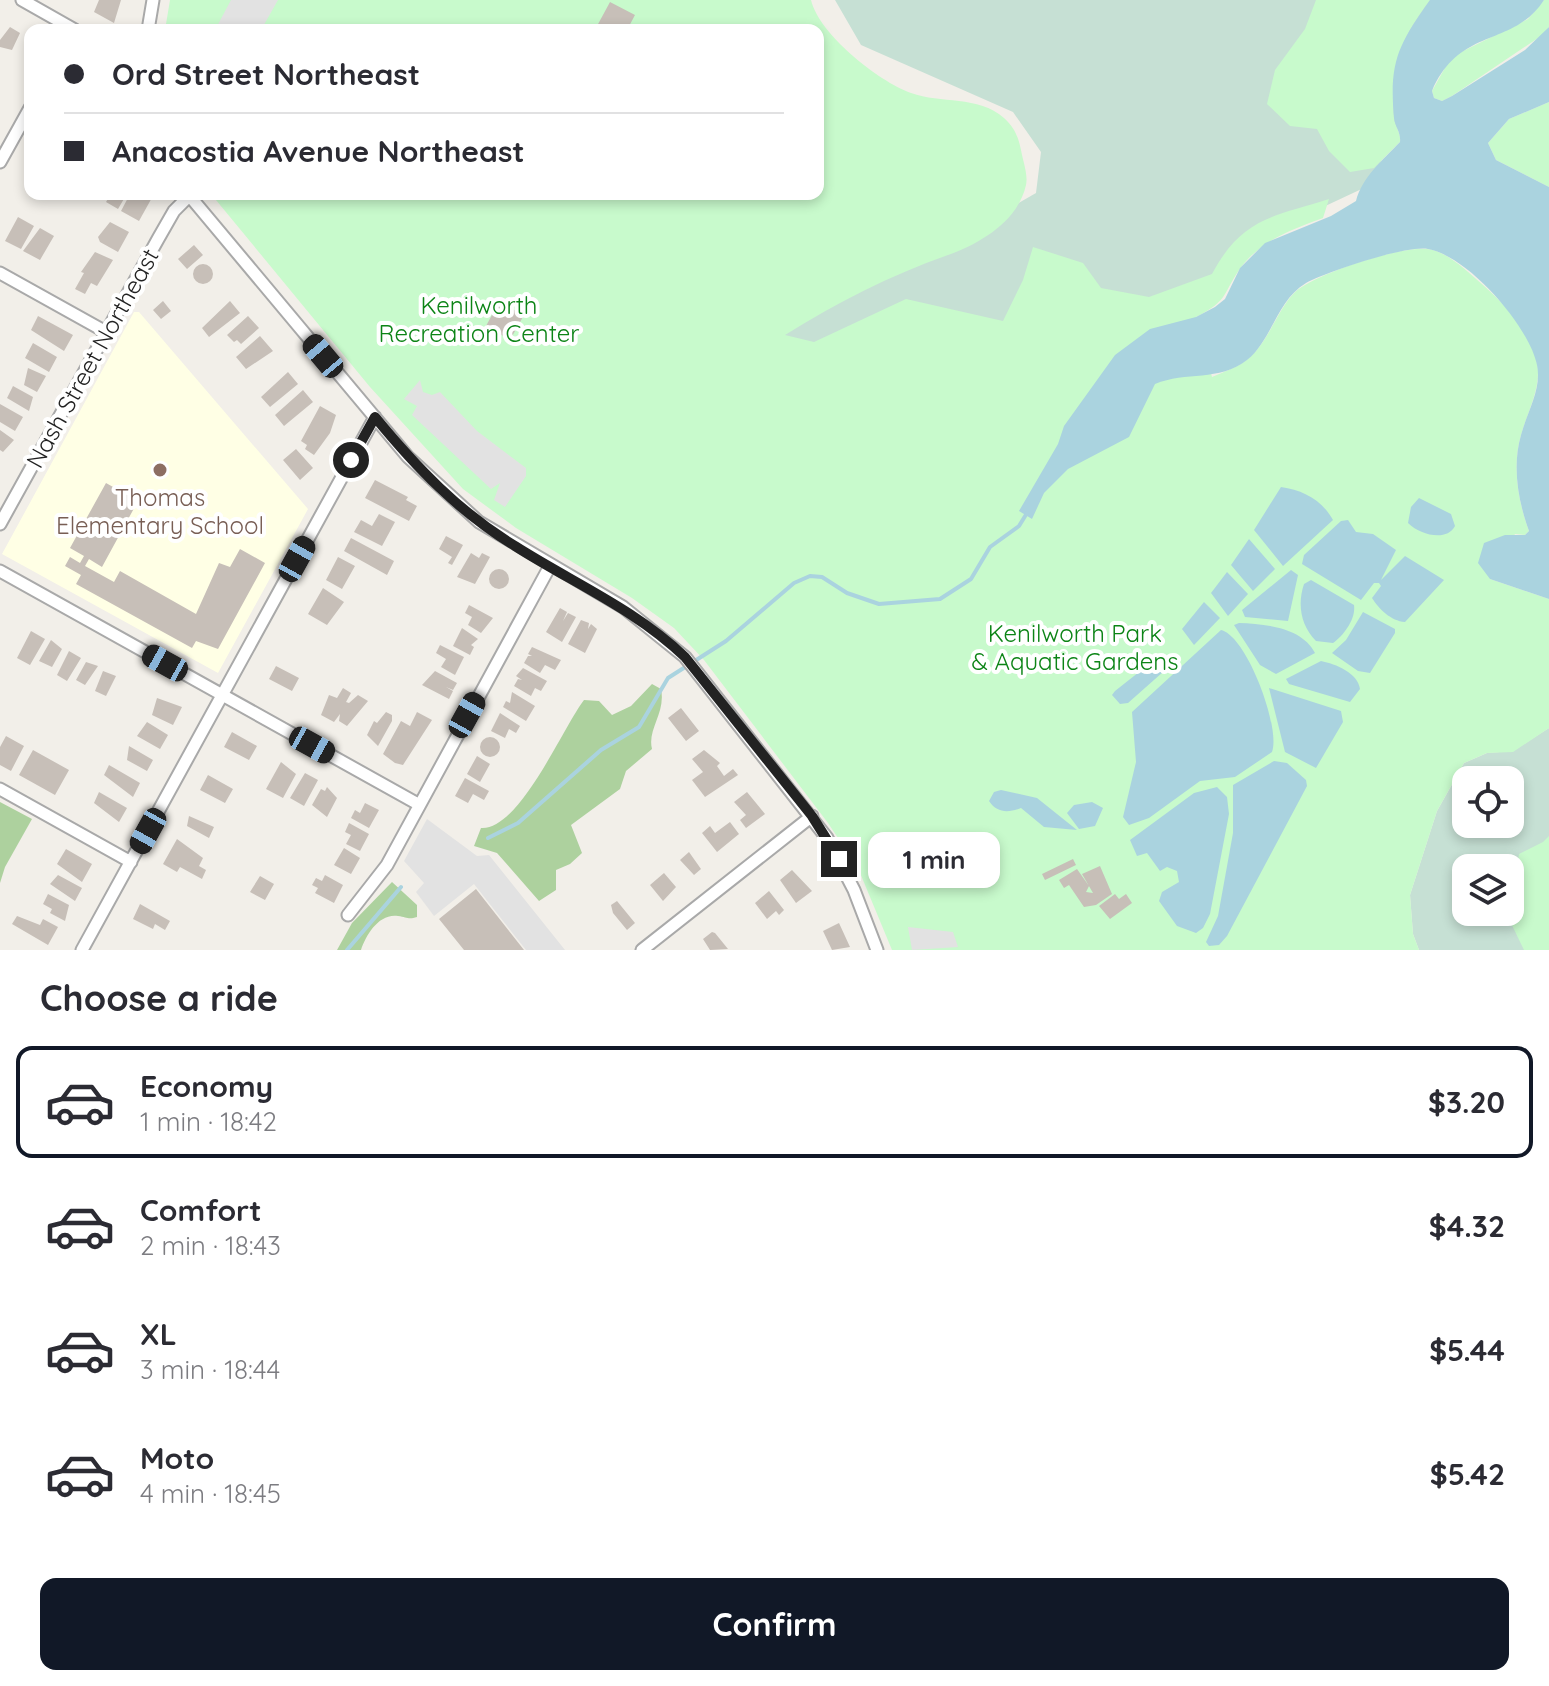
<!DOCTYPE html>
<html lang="en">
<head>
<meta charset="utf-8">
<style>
	:root { --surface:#fff; --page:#f7f7f7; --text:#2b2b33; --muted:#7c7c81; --line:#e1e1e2; --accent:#111827 }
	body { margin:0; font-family:Quicksand,sans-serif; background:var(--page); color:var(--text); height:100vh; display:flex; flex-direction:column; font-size:30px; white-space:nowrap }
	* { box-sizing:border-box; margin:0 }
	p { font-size:26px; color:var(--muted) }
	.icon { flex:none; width:44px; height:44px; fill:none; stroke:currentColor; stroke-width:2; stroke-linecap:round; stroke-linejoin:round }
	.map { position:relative; height:950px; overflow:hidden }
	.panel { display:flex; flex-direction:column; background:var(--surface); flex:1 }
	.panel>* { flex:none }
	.hud { position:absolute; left:24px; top:24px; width:800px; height:176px; border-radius:16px; box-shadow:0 4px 12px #0003; display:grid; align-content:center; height:176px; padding:0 40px; background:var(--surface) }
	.buttons { position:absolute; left:1452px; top:766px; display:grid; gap:16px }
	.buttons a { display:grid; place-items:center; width:72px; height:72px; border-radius:16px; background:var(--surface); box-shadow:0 4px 12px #0003; font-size:40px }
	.end { position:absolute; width:36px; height:36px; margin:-18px; border:10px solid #222; background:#fff; box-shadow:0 0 0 4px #fff }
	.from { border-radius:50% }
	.bubble { position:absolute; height:56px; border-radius:16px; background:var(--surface); box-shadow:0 4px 12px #0003; font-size:26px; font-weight:800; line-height:56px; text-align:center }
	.car { position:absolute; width:24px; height:48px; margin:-24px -12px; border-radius:10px; box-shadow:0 0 6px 2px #0007; background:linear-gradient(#222 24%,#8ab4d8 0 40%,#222 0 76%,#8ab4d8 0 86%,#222 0) }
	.hud b { display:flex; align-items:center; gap:28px; height:76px; font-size:30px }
	.hud b+b { border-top:2px solid var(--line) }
	.hud i { width:20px; height:20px; background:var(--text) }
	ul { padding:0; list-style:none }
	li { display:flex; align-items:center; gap:24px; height:112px; margin:0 16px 12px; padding:0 24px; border:4px solid transparent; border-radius:16px }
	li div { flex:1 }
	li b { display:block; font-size:30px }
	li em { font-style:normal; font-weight:800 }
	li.current { border-color:var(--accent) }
	li>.icon { width:72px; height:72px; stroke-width:1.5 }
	h2 { padding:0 40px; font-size:36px; line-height:96px }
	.action { display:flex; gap:16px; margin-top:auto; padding:16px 40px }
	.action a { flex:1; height:92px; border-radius:16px; background:var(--accent); color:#fff; font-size:32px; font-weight:800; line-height:92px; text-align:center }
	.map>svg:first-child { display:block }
	.education { fill:#ffffe5 }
	.forest { fill:#add19e }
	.wetland { fill:#c6e0d4; fill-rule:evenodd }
	.park { fill:#c8facc }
	.parking { fill:#e2e2e2 }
	.water { fill:#aad3df }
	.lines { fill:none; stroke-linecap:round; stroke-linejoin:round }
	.stream { stroke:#aad3df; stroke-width:4 }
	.building { fill:#c7bfb8 }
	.minor-casing { stroke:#a9a9a9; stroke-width:15 }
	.minor { stroke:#fff; stroke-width:11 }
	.route { stroke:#222; stroke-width:10 }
	.education-dot { fill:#8d6e63; stroke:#fff; stroke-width:3 }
	.labels { text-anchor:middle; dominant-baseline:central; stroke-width:8; stroke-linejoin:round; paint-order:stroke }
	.park-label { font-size:24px; fill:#0c8416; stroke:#fff }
	.street-label { font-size:24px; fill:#222; stroke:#fff }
	.education-label { font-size:24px; fill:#785e54; stroke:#fff }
</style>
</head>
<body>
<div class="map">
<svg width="1549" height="950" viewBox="0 0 1549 950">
	<rect width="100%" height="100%" fill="#f2efe9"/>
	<path class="education" d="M134,312H139L308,509L218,673L2,554Z"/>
	<path class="forest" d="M652,684L661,689C666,713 647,729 652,749L626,771L620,789L571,825L582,853L570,864L556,870V890L539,901L497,853L474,846L481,828C519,831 562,729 584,700L599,701L612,715L631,706Z
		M0,802L32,819L5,867L0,883Z
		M392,882L417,905V917C408,920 407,917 398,916C379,913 366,935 361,950H337L352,923Z"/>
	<path class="wetland" d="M835,0H1464L1368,186L1289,223L1143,334L742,360L817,301L892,276L1036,193L1041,152L1013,112L861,45Z
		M1549,728V950H1419L1413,934L1410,895L1437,811L1464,763L1487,753L1513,751ZM1466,780H1510V824H1466ZM1466,868H1510V912H1466Z"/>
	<path class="park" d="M170,0H811C819,34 878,81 911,93C941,104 978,95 1004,118C1016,129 1019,139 1022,155C1024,164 1028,176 1026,185C1018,221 981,243 948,255C889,276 838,302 785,335L814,342L906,299L1003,321L1023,280L1033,247L1083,263L1101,288L1149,297L1212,274C1242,218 1272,217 1329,199L1323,218C1293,229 1262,240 1242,266C1222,293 1230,300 1196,317L1212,377C1223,372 1236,368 1245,361C1268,345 1276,311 1295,292C1313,275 1401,245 1427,249C1447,251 1468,272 1483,285C1507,306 1535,337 1538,370C1539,392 1527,414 1521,435C1512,466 1518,501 1529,531L1525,535L1515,534L1490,579L1549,599V728L1513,752L1487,753L1464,763L1437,811L1410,895L1413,934L1419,950H892L858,868L828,823L704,660L674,628L632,598L516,528L463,489L370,387L211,194H818V30H165Z
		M1316,0H1430C1399,42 1390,65 1394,118C1395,127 1401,132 1400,142L1374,168L1350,172L1329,151L1317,129L1290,126L1267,104L1275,70L1305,29Z
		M1544,0H1549V27L1541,36L1452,96L1442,101L1434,98L1432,91L1451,57L1528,19Z
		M1549,102V187L1496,160L1488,143L1509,119Z
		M1549,836V950H1524L1509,919L1519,854L1543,842Z"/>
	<path class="parking" d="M231,0H278L261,30H215Z
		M420,380L423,392L432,395L440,392L477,431L526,468V476L505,507L494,500L500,483L491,489L412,415L417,406L404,399Z
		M427,819L477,856L489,855L565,950H526L474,884L434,916L416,892L424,883L404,861Z
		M908,927L953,932L958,947L912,950Z"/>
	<path class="water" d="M1430,0H1544C1513,48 1460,26 1432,91L1434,98L1442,101L1452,96L1525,50L1549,27V102L1509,119L1488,143L1496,160L1549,187V599L1490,579L1478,563L1484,543L1505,535H1525L1529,531C1518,501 1512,466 1521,435C1527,412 1542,389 1537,365C1529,326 1468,256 1428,249C1406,245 1326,272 1306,283C1277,300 1272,340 1247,360C1219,382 1186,371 1155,384L1129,437L1068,469L1044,493L1032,519L1019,511L1058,444L1064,426L1115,355L1150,329L1196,317L1215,307L1225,299L1240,268L1265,243L1331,216L1356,201C1362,177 1383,160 1400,142C1401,132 1395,127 1394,118C1389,62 1398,45 1430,0Z
		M1281,487C1303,490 1322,500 1333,520L1283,566L1254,530Z
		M1419,498L1451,514L1455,526C1447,542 1420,535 1408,523L1411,507Z
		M1348,520L1356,532L1373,534L1396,550L1381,580L1405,556L1444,580L1405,622C1391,621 1379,609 1372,598L1381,586L1379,583H1374L1361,600L1302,564L1304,555L1341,521Z
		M1249,539L1275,569L1253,591L1231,565Z
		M1291,570L1298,575L1288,621L1245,617L1242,610Z
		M1227,572L1248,594L1228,616L1211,593Z
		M1311,580L1354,605C1356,619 1344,635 1333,643L1316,641C1301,626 1297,605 1304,584Z
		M1204,602L1220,618L1194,645L1182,629Z
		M1363,612L1395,629V633L1370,673L1358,671L1332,653L1346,640Z
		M1239,623C1265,624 1302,627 1315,653L1276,674L1260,665L1234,625Z
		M1221,630C1247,636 1281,728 1272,752L1235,777L1200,781L1149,818L1129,825L1123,817L1136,762L1132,712Z
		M1153,661L1163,672L1128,703L1120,704L1112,695L1115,691Z
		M1321,661C1336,664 1358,673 1360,689L1350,702L1289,684L1286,679Z
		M1269,688L1341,711L1343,722L1316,768L1285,752Z
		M1274,761L1287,763L1306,780L1307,786L1227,936L1219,945L1209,946L1206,942L1218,916L1233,833V785Z
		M1217,787L1227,797L1229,814L1210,914L1203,928L1196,933L1177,926L1159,901L1162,892L1179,882L1177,871L1167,867L1160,871L1147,853L1137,856L1130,840L1194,793Z
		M1001,790L1037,798L1077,830L1044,827L1021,808C1008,813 997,813 989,801L994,792Z
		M1092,802L1103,808L1095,826L1079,829L1067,813L1074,805Z"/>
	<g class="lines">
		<path class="stream" d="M488,838L518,823L601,750L639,727L668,678L726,641L794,583L810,576L822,577L847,593L879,604L940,599L971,579L990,547L1019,526L1027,513
			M347,950L401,887"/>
	</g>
	<path class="building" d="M99,0H121L114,23L94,12Z
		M610,2L635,15L627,30H605L597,26Z
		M10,27L20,33L12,50L0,47V40Z
		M111,194L125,197L118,209L106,202Z
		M130,194H154L139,221L121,211Z
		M18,217L34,226L21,249L5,241Z
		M110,222L129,232L118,252L100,242L98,237Z
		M40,228L54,236L40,260L23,251Z
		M194,245L203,255L187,269L178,259Z
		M95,252L113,260L97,286L91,283L85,294L75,289L84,273L81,272Z
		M193 274a10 10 0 1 1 20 0a10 10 0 1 1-20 0Z
		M163,301L171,311L161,319L153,310Z
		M230,301L240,313L209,337L202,328Z
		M499,302L524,315L510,340L486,326Z
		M38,316L73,335L64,351L31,330Z
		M248,316L259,328L241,344L237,340L234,342L227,335Z
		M260,336L273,351L246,369L236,357Z
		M33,343L57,357L49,372L25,358Z
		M28,368L46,376L37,392L24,385Z
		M288,372L298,384L270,407L261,397Z
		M13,386L33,397L29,411L7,398Z
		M303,390L313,402L284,426L275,415Z
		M0,404L23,417L15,431L0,422Z
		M320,406L336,415L330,433L314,455L305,449L307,445L301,441Z
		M0,430L14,440L3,452L0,450Z
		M296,449L313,468L300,480L283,460Z
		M375,480L408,497L406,500L417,506L409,521L365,498Z
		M106,483L138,501L102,567L89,559L85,566L114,582L120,571L196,614L219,563L230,567L240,549L265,563L218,649L196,641L192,648L76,584L81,575L65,566L70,557L80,563L84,556L70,548Z
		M379,514L395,522L382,546L354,532L361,520L372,526Z
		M446,536L463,545L452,565L448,563L452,557L439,549Z
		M351,538L394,561L387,575L344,551Z
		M471,553L479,558L482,553L490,557L475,584L457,577Z
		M338,557L355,566L342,589L326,580Z
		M489 579a10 10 0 1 1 20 0a10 10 0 1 1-20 0Z
		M323,588L344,602L327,625L308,614Z
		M469,605L493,618L481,633L468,625L472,617L465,613Z
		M560,608L567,612L563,621L568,613L576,617L562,642L546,632Z
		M581,620L589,623L588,629L591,624L597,629L585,653L568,644Z
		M462,628L478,639L471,645L474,647L470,655L453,646Z
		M31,631L45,639L30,665L17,658Z
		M51,640L62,649L52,667L39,661Z
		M440,645L464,657L455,675L441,667L446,659L436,653Z
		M532,647L561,660L555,670L545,665L540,673L524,663L528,656H532L528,654Z
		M69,651L81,658L67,681L57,675Z
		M86,662L98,666L85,685L76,680Z
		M276,666L299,678L292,691L269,679Z
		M523,668L547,681L541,691L535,688L531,696L514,686L518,679L522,680L516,676Z
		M103,671L116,676L106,696L95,691Z
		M435,671L457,683L453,690L446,687L453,691L449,699L422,685Z
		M343,688L351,693L346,702L349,703L358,695L368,701L347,726L339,721L340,714L334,722L321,715L329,695L337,698Z
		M512,692L535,706L526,721L503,707L506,701L510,703Z
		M157,698L182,707L173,725L152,715Z
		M681,708L699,731L686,741L668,718Z
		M386,712L392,715V721L378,746L367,735L374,721L377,723Z
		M417,712L432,720L403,765L395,763L383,754L401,721L410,726Z
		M500,713L520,726L516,733L509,729L505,738L491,731Z
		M147,722L168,735L160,749L137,736Z
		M232,732L257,746L249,760L224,747Z
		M6,736L24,746L11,771L0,765V747Z
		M480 747a10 10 0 1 1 20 0a10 10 0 1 1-20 0Z
		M129,746L153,760L147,771L127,760Z
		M33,750L69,770L55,795L19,775Z
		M704,750L720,763L717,766L724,776L733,769L738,775L705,797L692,780L703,772L692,759Z
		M477,756L490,764L480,782L467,774Z
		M281,762L296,774L283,798L266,789Z
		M109,765L140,783L133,797L104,775Z
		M305,773L318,780L304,806L290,798Z
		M208,775L233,789L225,803L200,790Z
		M465,778L489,791L484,800L473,794L468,803L455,796Z
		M327,787L337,798L327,817L312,805L321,789L325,791Z
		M99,792L127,808L119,822L94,803Z
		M747,792L765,814L746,828L740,820L746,815L734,802Z
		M365,803L379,810L369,828L351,818L355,810L360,813Z
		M189,816L214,827L209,838L187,826Z
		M730,822L739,834L717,852L702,833L710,826L715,833Z
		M349,823L369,834L360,851L346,844L351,835L345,832Z
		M177,839L203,858L199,866L206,870L202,879L180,867L177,872L163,864Z
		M344,848L360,858L351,874L334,865Z
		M66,849L92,864L82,882L57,864Z
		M689,852L701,869L694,875L680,860Z
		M1073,859L1076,865L1045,880L1042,874Z
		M1100,866L1112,894L1096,905L1084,907L1069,885L1064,888L1059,880L1077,869L1089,886L1086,892L1093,893L1082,874Z
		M792,870L812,891L796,903L780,880Z
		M664,873L676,887L663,901L650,885Z
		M58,875L82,888L75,901L50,884Z
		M325,875L343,885L334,903L315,893L318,888L312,885L316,878L322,881Z
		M260,876L274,884L265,900L250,892Z
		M476,889L524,950H464L439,919Z
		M769,891L784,910L779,915L776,911L767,919L755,903Z
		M48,894L69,905L65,921L50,913L52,909L43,904Z
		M1115,894L1119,899L1126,894L1132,903L1110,919L1099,906Z
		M617,901L635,923L627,930L613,913L611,905Z
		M140,904L170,921L165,930L155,924L153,929L133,919Z
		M17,916L40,925L43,919L58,927L48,945L12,924Z
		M839,923L850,947L832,950L823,931Z
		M712,932L715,933L728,949L710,950L703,939Z"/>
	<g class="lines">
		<g class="minor-casing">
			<path id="minor" d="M22,0L75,30
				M148,30L153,0
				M0,162L30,108
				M188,194L408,457L479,522L623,607L685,657L827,838L854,890L877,950
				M0,273L106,332
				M0,524L158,239L174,211L189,196
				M0,571L418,804
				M0,789L131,862
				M348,915L387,865L550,566
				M82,950L375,417
				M642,950L812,816"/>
		</g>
		<use href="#minor" class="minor"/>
	</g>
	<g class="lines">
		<path class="route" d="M351,460L375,417C416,467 459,512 515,546C573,583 635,609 685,657L812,816L839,859"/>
	</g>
	<circle class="education-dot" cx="160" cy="470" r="8"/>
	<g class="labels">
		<g class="park-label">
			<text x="479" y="305">Kenilworth<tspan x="479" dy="28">Recreation Center</tspan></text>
			<text x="1075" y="633">Kenilworth Park<tspan x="1075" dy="28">&amp; Aquatic Gardens</tspan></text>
		</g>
		<g class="street-label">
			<text transform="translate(92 358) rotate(-61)">Nash Street Northeast</text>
		</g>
		<g class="education-label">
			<text x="160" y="497">Thomas<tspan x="160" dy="28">Elementary School</tspan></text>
		</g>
	</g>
</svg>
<div class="buttons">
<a><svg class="icon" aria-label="locate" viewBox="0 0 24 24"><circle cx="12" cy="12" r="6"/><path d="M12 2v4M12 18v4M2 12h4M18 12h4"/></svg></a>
<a><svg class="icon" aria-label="layers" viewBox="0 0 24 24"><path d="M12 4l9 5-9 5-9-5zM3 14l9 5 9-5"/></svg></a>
</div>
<i class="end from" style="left:351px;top:460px"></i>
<i class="end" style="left:839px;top:859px"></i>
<div class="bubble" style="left:868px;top:832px;width:132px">1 min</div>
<i class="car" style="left:323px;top:356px;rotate:320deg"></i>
<i class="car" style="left:297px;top:559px;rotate:29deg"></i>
<i class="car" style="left:165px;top:663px;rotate:299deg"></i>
<i class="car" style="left:467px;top:715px;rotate:29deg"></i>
<i class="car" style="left:312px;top:745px;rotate:119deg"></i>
<i class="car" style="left:148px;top:831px;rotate:209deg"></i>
<div class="hud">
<b><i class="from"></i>Ord Street Northeast</b>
<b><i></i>Anacostia Avenue Northeast</b>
</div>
</div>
<section class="panel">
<h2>Choose a ride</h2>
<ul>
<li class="current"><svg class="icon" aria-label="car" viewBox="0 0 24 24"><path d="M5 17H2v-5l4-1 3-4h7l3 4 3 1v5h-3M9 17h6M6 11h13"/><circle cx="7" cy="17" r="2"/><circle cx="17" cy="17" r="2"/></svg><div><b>Economy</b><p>1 min · 18:42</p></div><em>$3.20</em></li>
<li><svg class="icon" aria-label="car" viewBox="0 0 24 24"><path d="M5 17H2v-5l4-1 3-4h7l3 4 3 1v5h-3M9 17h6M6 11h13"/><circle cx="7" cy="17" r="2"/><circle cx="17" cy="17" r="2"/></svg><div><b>Comfort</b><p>2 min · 18:43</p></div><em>$4.32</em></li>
<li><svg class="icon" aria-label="car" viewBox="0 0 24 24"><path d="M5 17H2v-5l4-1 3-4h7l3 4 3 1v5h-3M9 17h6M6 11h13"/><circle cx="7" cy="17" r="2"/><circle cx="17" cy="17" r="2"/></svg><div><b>XL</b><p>3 min · 18:44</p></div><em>$5.44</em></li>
<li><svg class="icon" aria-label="car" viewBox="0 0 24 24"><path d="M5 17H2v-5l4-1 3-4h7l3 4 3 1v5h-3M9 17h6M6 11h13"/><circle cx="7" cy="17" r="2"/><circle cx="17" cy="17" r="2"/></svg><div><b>Moto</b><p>4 min · 18:45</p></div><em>$5.42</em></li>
</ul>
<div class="action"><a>Confirm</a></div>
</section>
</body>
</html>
